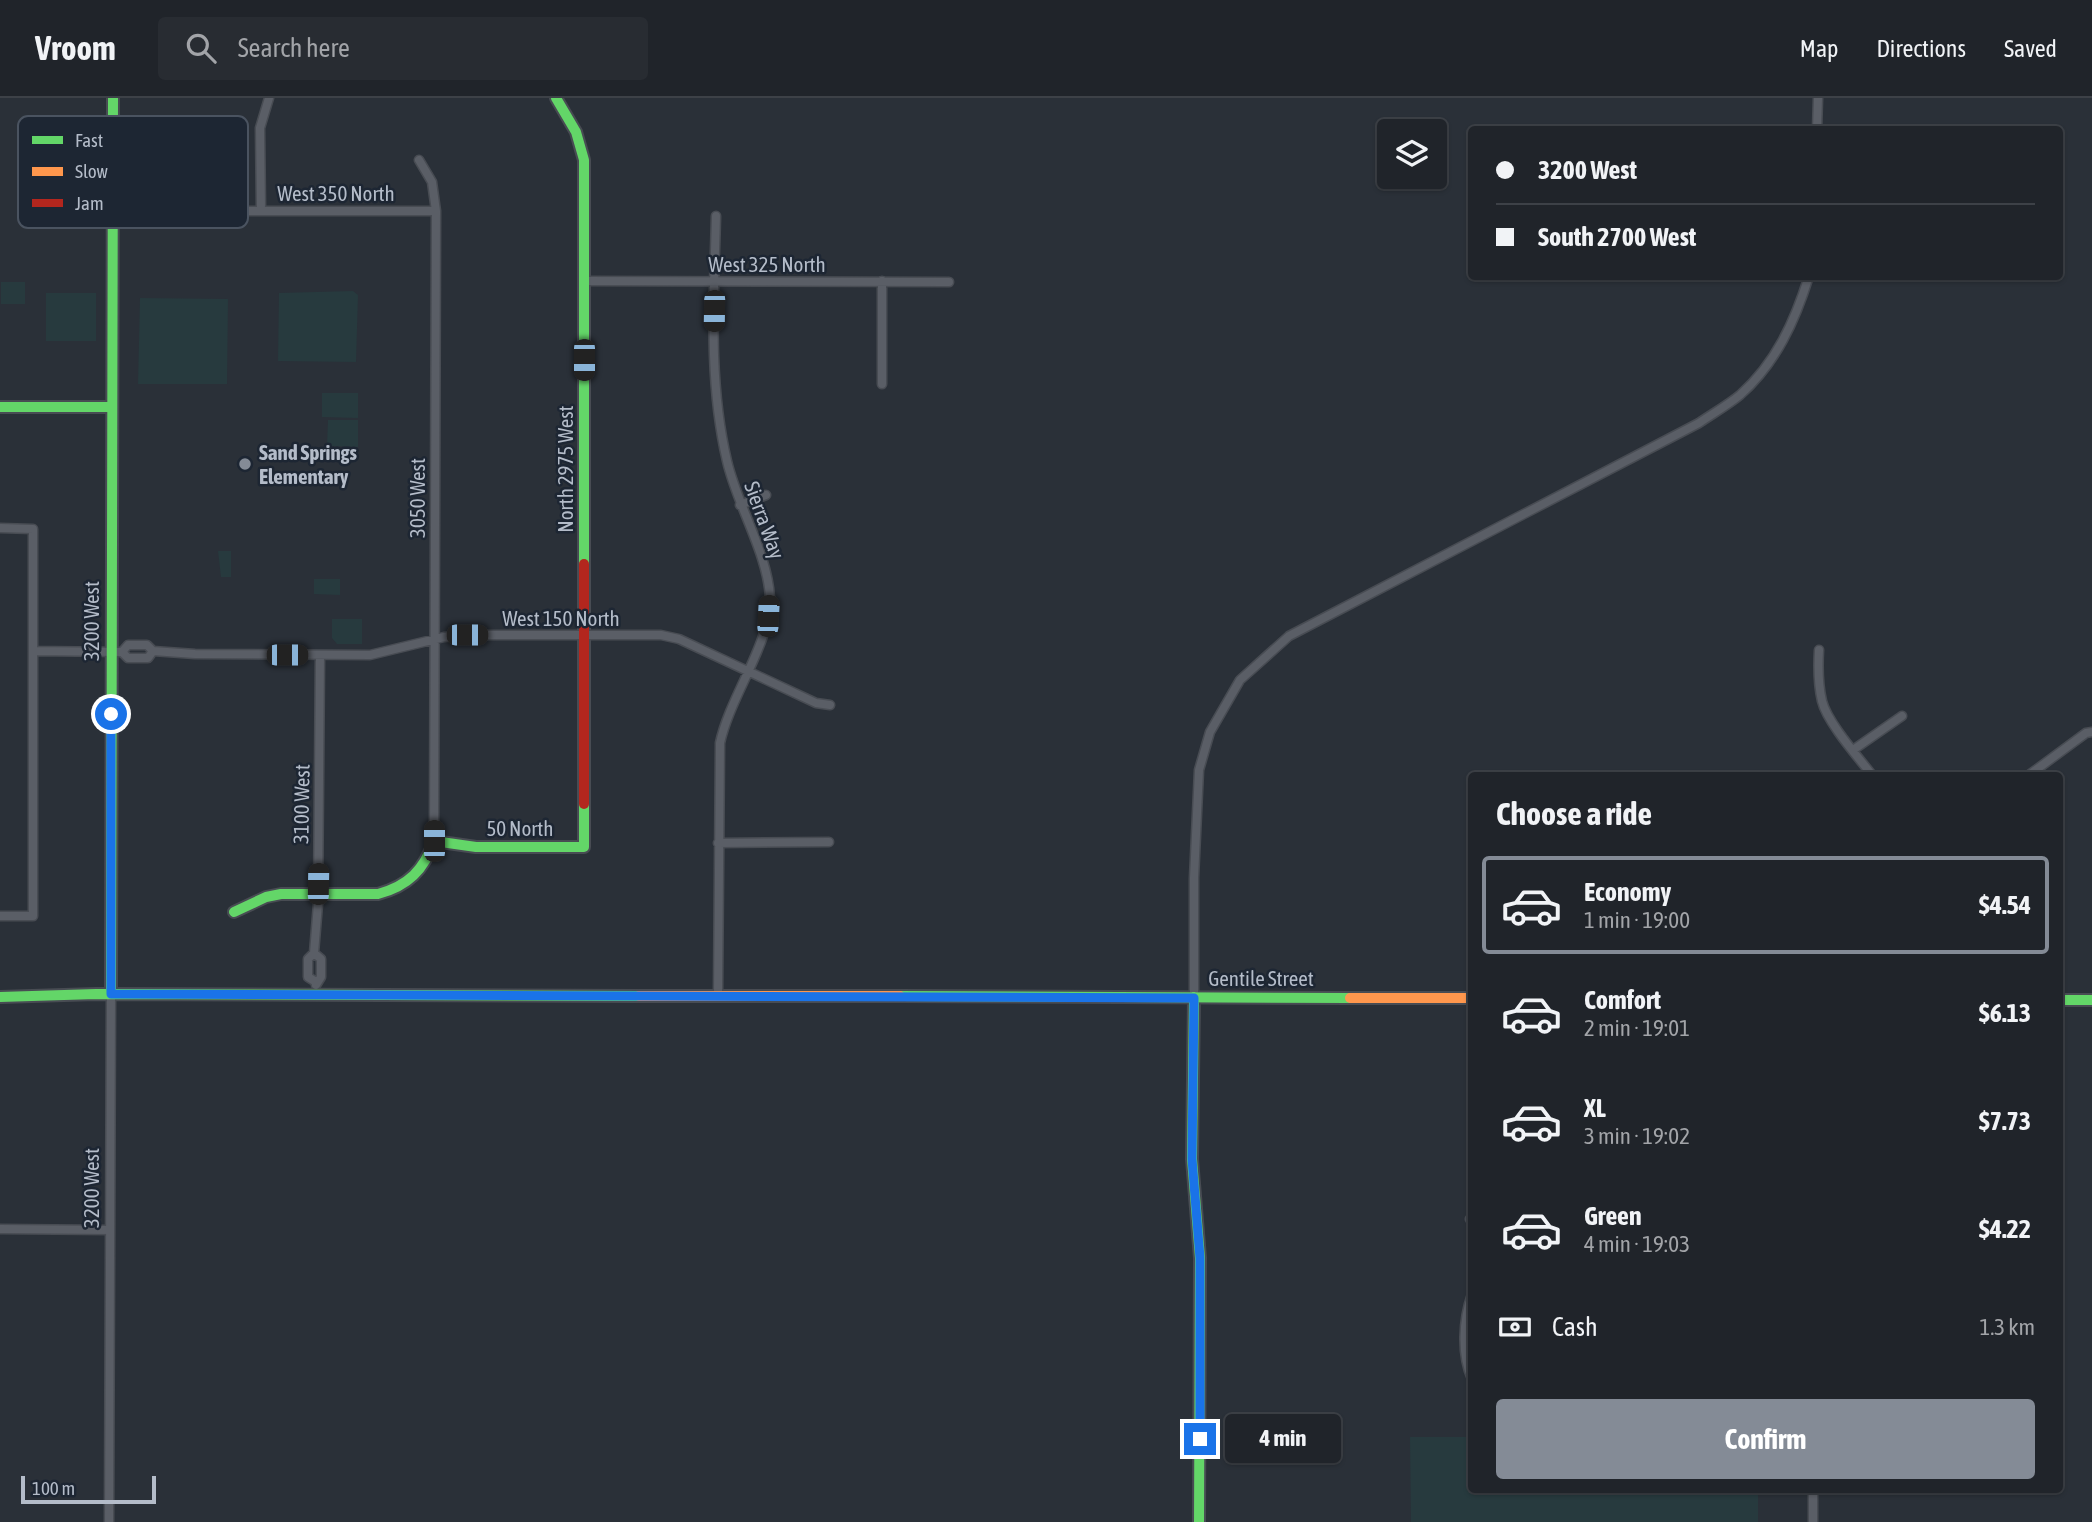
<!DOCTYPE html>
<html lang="en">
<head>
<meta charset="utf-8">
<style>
	:root { --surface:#20242a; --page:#282c32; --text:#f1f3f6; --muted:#a2a4a8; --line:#3d4147; --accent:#848b96 }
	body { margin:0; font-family:"Asap Condensed",sans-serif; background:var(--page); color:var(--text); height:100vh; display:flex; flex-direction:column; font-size:26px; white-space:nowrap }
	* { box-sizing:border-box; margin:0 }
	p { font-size:23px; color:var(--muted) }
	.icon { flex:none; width:38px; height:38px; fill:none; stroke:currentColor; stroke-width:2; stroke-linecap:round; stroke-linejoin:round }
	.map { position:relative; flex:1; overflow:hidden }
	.sheet { position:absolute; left:1468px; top:674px; width:595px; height:721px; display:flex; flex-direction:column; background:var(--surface); border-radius:7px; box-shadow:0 2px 5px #0004,0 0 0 2px var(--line) }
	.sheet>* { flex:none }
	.hud { position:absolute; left:1468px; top:28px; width:595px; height:154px; border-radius:7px; box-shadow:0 2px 5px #0004,0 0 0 2px var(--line); display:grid; align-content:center; height:154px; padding:0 28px; background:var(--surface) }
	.fabs { position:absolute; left:1377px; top:21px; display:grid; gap:14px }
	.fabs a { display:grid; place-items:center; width:70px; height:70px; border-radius:7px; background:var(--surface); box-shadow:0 2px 5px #0004,0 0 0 2px var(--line); font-size:35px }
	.scale { position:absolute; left:21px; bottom:18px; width:135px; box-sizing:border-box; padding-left:7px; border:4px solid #b4bcc9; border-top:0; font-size:19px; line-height:24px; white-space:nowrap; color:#b4bcc9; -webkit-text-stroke:5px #1d2633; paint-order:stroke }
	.end { position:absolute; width:32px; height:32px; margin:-16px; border:9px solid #1a73e8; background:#fff; box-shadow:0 0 0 4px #fff }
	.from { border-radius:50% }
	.bubble { position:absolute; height:49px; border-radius:7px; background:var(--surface); box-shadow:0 2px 5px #0004,0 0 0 2px var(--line); font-size:23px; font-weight:700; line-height:49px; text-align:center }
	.car { position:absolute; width:21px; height:42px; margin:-21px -10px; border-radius:9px; box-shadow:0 0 5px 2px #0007; background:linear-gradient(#222 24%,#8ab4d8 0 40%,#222 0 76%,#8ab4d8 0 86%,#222 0) }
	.hud b { display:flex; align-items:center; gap:24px; height:66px; font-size:26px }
	.hud b+b { border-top:2px solid var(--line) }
	.hud i { width:18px; height:18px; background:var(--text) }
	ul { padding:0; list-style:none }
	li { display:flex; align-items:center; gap:21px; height:98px; margin:0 14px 10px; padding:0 14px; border:4px solid transparent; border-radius:7px }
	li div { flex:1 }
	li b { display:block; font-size:26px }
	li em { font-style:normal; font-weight:700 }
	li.selected { border-color:var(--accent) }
	li>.icon { width:63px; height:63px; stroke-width:1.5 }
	h2 { padding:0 28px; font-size:32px; line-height:84px }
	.pay { display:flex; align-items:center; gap:18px; height:77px; padding:0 28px; font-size:26px }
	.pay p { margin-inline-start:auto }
	.action { display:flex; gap:14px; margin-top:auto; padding:14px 28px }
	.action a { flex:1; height:80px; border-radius:7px; background:var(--accent); color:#fff; font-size:28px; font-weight:700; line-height:80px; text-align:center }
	header { display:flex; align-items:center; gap:42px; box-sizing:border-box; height:98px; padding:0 35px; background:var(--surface); border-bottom:2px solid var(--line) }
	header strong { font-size:33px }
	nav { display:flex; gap:38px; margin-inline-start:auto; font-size:24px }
	.search { width:490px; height:63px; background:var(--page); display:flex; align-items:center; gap:18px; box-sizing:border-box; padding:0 24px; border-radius:7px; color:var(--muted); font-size:26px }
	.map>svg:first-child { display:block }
	.green { fill:#273a3e }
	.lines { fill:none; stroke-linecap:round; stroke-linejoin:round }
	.street-casing { stroke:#484c53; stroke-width:11 }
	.fast-casing { stroke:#484c53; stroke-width:14 }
	.slow-casing { stroke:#484c53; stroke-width:14 }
	.jam-casing { stroke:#484c53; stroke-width:14 }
	.street { stroke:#5a5e66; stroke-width:8 }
	.fast { stroke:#63d668; stroke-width:10 }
	.slow { stroke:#ff974d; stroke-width:10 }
	.jam { stroke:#b3261e; stroke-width:10 }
	.route { stroke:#1a73e8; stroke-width:9 }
	.poi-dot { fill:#848b96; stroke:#1d2633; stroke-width:2.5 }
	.labels { text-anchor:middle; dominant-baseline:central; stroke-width:5; stroke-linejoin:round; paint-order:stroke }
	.street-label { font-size:21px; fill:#b4bcc9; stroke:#1d2633 }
	.poi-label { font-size:21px; font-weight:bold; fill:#b4bcc9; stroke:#1d2633; text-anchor:start }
	.key { fill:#1d2633; stroke:#4a5360; stroke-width:2 }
	.key-label { font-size:19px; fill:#b4bcc9 }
</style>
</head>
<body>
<header>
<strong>Vroom</strong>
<div class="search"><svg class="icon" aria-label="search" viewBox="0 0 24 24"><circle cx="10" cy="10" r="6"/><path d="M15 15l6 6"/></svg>Search here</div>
<nav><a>Map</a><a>Directions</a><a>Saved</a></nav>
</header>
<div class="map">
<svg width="2092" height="1424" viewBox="0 0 2092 1424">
	<rect width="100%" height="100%" fill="#2a3038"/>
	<path class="green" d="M1,184H25V206H1Z
		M353,193L358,197L356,264L278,263L279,195Z
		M46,195H96V243H46Z
		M140,200L228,201L227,286H138Z
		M322,295H358V320L322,319Z
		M328,322H358V349L327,348Z
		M218,453H231V479H221Z
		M314,481H340V497L314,496Z
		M332,521H362V546H337L332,540Z
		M1410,1339H1472V1391H1758V1424H1411Z"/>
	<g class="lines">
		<g class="street-casing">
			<path id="street" d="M1817,32L1818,0
				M419,62L432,84L436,113L434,743
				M124,109L129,101H146L152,109L210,113H436
				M120,110L124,109L130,116H147L152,109
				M261,112L260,30L269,0
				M716,118C714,200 708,283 727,363C737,407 768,456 770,500C771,545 730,598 720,645L718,898
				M584,183L949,184
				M882,183V286
				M740,407L766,397
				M0,430L33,431V818H0
				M1819,552C1818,569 1818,586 1822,603C1827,624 1858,659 1872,677
				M33,553L122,554L128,560H148L153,553
				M122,554L128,547H147L153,553L195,556L370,557L444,539L467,537H661L679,541L816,605L830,607
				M1853,652L1902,618
				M2029,677L2086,635L2092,634
				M718,745L829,744
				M314,855L321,861V879L316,887
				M316,884L308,879V861L314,855L318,806L320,557
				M1194,899V780L1199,672L1210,634L1240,582L1289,538L1699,325C1712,316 1728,307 1740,297C1776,265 1795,223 1809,178
				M1470,1121L1472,1122
				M0,1131L110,1132
				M1472,1196C1463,1222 1461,1256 1472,1281
				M1813,1391V1424
				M109,1424L111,896"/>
		</g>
		<g class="fast-casing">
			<path id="fast" d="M556,0L576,34L584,62V466
				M0,309H111
				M234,814L266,799L281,796H378C408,788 424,772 434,743L476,749H584V706
				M111,896L113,0
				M900,898L1350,900
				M0,899L96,896L639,898
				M1194,899L1192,1061L1200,1160L1199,1424
				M2060,902H2092"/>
		</g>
		<g class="slow-casing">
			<path id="slow" d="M639,898H900
				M1350,900H1472"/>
		</g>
		<g class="jam-casing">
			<path id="jam" d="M584,466V706"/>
		</g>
		<use href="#street" class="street"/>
		<use href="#fast" class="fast"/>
		<use href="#slow" class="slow"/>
		<use href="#jam" class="jam"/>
	</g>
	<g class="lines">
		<path class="route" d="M111,616V896L1194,900L1192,1061L1200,1160V1341"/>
	</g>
	<circle class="poi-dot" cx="245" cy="366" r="7"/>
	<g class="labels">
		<g class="street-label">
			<text x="336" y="95">West 350 North</text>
			<text x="767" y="166">West 325 North</text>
			<text transform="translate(565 371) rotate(-90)">North 2975 West</text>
			<text transform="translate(417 400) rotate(-90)">3050 West</text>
			<text transform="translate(765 422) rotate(70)">Sierra Way</text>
			<text x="561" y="520">West 150 North</text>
			<text transform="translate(91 523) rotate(-90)">3200 West</text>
			<text transform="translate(301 706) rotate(-89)">3100 West</text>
			<text x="520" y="730">50 North</text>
			<text x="1261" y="880">Gentile Street</text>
			<text transform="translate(91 1090) rotate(-90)">3200 West</text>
		</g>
		<g class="poi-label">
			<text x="259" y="354">Sand Springs<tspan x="259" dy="24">Elementary</tspan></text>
		</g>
	</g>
	<rect x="18" y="18" width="230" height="112" rx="10" class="key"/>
	<rect x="32" y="38" width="31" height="8" fill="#63d668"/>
	<rect x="32" y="69" width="31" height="9" fill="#ff974d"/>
	<rect x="32" y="101" width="31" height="8" fill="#b3261e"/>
	<g class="key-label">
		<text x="75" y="49">Fast</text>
		<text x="75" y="80">Slow</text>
		<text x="75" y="112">Jam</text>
	</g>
</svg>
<div class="fabs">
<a><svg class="icon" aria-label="layers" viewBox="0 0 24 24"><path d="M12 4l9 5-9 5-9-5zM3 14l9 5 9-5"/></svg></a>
</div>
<div class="scale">100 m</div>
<i class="end from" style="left:111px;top:616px"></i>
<i class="end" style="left:1200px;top:1341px"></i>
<div class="bubble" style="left:1225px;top:1316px;width:116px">4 min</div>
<i class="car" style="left:714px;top:213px;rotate:181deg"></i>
<i class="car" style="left:584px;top:262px;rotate:180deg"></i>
<i class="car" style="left:768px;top:518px;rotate:3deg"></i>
<i class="car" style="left:467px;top:537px;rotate:90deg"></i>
<i class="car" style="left:287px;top:557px;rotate:90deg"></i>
<i class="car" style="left:434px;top:743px;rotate:0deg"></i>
<i class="car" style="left:318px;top:786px;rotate:1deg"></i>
<div class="hud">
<b><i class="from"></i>3200 West</b>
<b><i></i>South 2700 West</b>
</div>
<section class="sheet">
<h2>Choose a ride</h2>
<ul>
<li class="selected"><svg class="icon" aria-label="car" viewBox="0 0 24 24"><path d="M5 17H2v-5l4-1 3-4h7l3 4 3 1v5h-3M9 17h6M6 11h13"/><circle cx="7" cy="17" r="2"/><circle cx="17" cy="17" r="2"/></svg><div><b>Economy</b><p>1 min · 19:00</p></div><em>$4.54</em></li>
<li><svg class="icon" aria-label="car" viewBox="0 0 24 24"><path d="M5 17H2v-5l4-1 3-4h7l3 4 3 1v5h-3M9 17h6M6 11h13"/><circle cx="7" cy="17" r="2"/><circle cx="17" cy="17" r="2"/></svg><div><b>Comfort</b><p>2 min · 19:01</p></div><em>$6.13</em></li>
<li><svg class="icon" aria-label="car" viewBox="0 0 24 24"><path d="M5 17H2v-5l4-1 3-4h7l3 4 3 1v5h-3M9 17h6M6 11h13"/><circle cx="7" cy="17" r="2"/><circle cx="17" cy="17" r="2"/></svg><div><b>XL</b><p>3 min · 19:02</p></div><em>$7.73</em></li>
<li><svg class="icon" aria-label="car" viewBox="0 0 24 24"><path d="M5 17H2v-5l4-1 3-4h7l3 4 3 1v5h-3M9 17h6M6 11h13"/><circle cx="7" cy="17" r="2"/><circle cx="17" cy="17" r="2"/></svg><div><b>Green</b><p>4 min · 19:03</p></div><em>$4.22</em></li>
</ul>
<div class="pay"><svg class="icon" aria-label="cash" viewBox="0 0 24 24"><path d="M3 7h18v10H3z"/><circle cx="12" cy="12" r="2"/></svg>Cash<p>1.3 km</p></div>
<div class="action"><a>Confirm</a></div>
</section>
</div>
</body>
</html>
